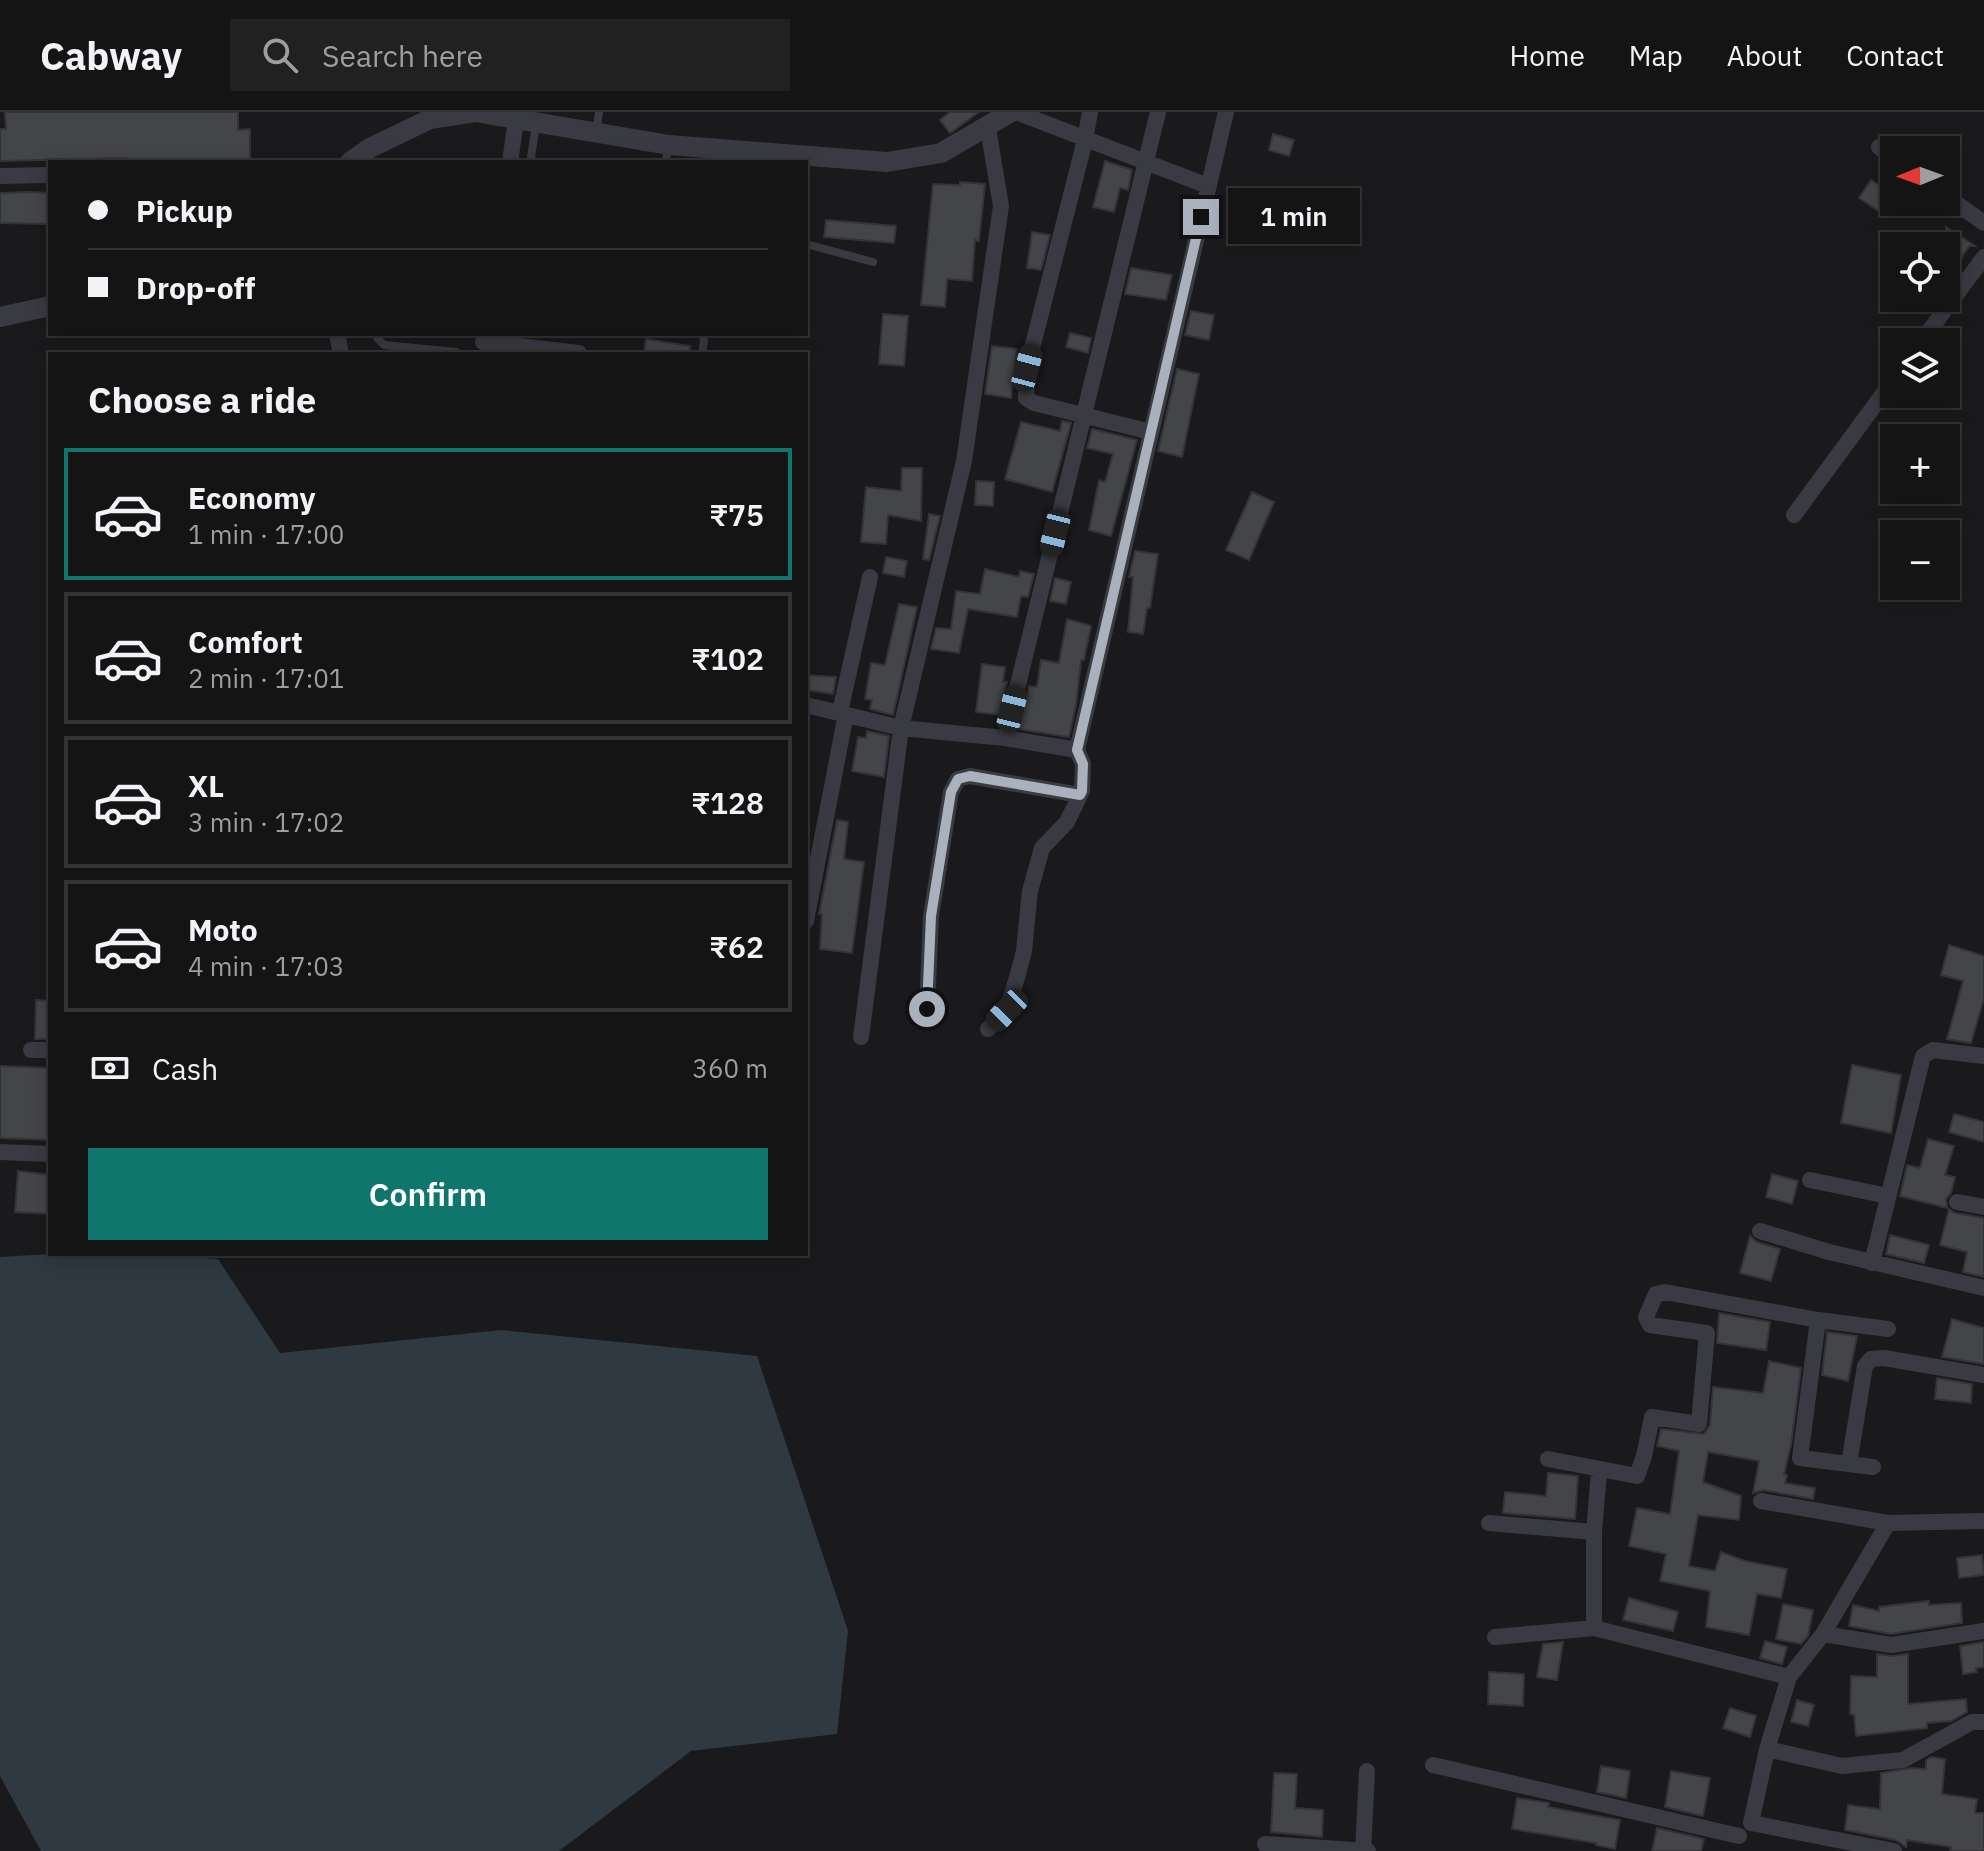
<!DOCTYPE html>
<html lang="en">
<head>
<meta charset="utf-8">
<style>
	:root { --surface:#141415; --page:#212122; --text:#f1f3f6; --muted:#9d9ea0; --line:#333334; --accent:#0f766e }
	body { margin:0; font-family:"IBM Plex Sans",sans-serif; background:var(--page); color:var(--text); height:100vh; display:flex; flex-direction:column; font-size:30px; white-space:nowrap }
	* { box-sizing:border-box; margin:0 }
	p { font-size:26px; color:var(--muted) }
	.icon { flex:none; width:44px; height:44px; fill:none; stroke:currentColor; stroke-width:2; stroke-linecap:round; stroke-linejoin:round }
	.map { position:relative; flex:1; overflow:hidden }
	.details { position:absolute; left:48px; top:240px; width:760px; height:904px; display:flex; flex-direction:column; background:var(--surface); border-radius:0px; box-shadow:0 4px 20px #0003,0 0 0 2px var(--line) }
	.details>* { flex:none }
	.guide { position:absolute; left:48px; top:48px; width:760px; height:176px; border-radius:0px; box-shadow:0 4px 20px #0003,0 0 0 2px var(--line); display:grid; align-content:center; height:176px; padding:0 40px; background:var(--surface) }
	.needle { width:52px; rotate:269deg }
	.tools { position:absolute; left:1880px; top:24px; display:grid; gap:16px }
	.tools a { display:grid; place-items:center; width:80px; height:80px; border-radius:0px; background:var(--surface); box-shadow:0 4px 20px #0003,0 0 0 2px var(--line); font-size:40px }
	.end { position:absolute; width:36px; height:36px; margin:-18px; border:10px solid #abb0bd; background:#111; box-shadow:0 0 0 4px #111 }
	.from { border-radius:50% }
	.bubble { position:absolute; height:56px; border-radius:0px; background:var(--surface); box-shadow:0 4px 20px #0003,0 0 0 2px var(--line); font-size:26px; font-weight:600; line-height:56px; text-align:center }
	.car { position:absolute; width:24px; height:48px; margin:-24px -12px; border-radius:10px; box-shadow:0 0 6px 2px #0007; background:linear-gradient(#222 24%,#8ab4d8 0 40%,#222 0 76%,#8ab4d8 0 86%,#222 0) }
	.guide b { display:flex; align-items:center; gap:28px; height:76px; font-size:30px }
	.guide b+b { border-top:2px solid var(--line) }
	.guide i { width:20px; height:20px; background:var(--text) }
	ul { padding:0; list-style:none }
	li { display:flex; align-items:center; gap:24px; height:132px; margin:0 16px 12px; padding:0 24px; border:4px solid var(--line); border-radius:0px }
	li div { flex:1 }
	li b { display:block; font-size:30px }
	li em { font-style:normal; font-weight:600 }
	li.on { border-color:var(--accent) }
	li>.icon { width:72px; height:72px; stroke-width:1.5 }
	h2 { padding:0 40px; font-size:36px; line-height:96px }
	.pay { display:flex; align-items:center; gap:20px; height:88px; padding:0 40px; font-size:30px }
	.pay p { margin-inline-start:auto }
	.action { display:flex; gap:16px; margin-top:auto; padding:16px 40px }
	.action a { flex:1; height:92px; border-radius:0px; background:var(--accent); color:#fff; font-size:32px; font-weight:600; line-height:92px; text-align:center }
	header { display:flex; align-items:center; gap:48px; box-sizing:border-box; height:112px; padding:0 40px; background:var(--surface); border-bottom:2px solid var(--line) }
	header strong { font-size:38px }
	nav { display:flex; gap:44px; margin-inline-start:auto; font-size:28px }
	.search { width:560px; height:72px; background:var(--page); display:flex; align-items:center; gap:20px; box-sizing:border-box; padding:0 28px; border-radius:0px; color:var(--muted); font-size:30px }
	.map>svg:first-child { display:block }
	.water { fill:#2e3942 }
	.building { fill:#444549; stroke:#343438; stroke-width:2 }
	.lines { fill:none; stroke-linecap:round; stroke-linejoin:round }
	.service { stroke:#3a3b42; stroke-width:8 }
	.minor { stroke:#3a3b42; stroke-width:16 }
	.tertiary { stroke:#3a3b42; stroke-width:20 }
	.route { stroke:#abb0bd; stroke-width:10 }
</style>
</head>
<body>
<header>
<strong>Cabway</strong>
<div class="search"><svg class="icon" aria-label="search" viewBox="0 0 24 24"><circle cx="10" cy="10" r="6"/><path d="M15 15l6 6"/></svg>Search here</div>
<nav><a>Home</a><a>Map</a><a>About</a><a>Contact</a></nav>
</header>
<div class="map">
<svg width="1984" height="1739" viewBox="0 0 1984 1739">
	<rect width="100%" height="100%" fill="#1a1a1c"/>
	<path class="water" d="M50,1142H149L218,1147L280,1241L501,1218L757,1244L848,1519L837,1622L691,1639L559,1739H41L0,1664V1145Z"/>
	<path class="building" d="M5,0H238V18L250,17V49H127V46L0,49V17H6Z
		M950,0H979L950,21L940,8Z
		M1273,22L1294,28L1289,44L1269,38Z
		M1105,49L1132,58L1128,78L1120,76L1114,100L1093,95Z
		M1871,68L1894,83L1882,101L1859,86Z
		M960,70L985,72L979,129L975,128L972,169L947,167L945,195L921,193L933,72L960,73Z
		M29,80L50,81V112L0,111V81Z
		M826,108L896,114L894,131L824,125Z
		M1946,115L1975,134H1969L1958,151L1946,143V134H1939L1946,124Z
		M1032,120L1050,123L1041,158L1027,156Z
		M1131,156L1172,163L1166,188L1125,182Z
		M1191,199L1214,203L1209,228L1185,223Z
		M883,202L908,204L904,254L879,252Z
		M1070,221L1091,226L1088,241L1066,235Z
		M646,227L690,234L689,242H644Z
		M992,234L1017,237L1011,286L985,282Z
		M1177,257L1199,262L1182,345L1158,339Z
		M1062,309L1071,311L1052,380L1005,367L1021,310L1060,319Z
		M1092,317L1137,328L1111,424L1089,418L1099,368L1105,370L1113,342L1087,336Z
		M902,356H922L921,409L888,403L886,432L861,430L866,375L901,379Z
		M976,369L994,370L993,394L975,393Z
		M1252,380L1274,390L1249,448L1226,438Z
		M929,402L940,404L929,448L923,447Z
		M1135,439L1158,442L1150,496H1147L1143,522L1128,520L1133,465H1129Z
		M886,445L907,449L904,465L883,461Z
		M985,457L1019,465L1020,459L1034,462L1028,485L1021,484L1017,505L968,497L959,541L931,537L936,516L951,517L956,479L980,482Z
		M1055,466L1071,470L1066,492L1050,489Z
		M899,492L917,495L893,603L870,597L872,588L865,587L871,551L885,553Z
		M1067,507L1091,514L1084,548H1081L1076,593L1069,625L1018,617L1029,574L1037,575L1041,548L1059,551Z
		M982,552L1005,555L1003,570H1007L999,603L976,600Z
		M806,563L836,565L833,582L806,578Z
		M867,619L889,624L884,665L852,659L858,625L866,626Z
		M837,708L848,710L844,747L864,750L852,841L820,837L822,802H819Z
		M1949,833L1984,844V886L1971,931L1947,927L1963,869L1941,863Z
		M36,888L50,889V927H35Z
		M1852,953L1901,963L1891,1021L1841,1011Z
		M0,954L50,956V1028L0,1026Z
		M1954,1002L1984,1010V1030L1949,1020Z
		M1928,1027L1954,1034L1945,1063L1955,1065L1951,1081L1946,1087L1947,1096L1900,1084L1907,1053L1920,1056Z
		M18,1059L50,1063V1102L15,1100Z
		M1772,1062L1798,1069L1792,1092L1766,1085Z
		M1949,1097L1955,1101L1984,1106V1165L1963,1160L1967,1140L1940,1133Z
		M1890,1123L1929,1133L1924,1151L1886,1142Z
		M1750,1124L1757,1130L1780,1137L1771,1169L1740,1161Z
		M1719,1201L1770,1210L1766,1238L1717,1231Z
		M1952,1207L1984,1216V1252L1942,1245Z
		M1827,1220L1857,1224L1848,1269L1822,1263Z
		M1769,1249L1801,1256L1791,1333L1784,1362L1787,1363L1785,1371L1815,1376L1813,1387L1763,1378L1753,1381L1759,1349L1708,1340L1703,1370L1741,1384L1739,1408L1698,1403L1689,1454L1715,1459L1721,1440L1745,1449L1787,1457L1781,1486L1757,1482L1749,1523L1706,1515L1710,1479L1660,1469L1666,1442L1629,1434L1637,1396L1670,1402L1679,1339L1657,1334L1661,1317L1704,1322L1710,1313L1713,1275L1763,1281Z
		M1937,1266L1972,1272L1971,1291L1935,1287Z
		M1548,1361L1578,1364L1575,1407L1503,1401L1505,1380L1546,1384Z
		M1982,1443L1984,1463L1959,1466L1957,1446Z
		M1629,1486L1678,1500L1673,1519L1623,1508Z
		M1929,1489V1493L1961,1491L1962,1511L1891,1522L1849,1514L1853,1493L1879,1499V1495Z
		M1783,1492L1813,1498L1808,1524L1801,1532L1776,1527Z
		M1765,1529L1787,1535L1782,1552L1760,1546Z
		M1563,1530L1557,1568L1537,1565L1543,1532Z
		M1984,1530V1555L1976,1556L1977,1560L1963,1562L1960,1534Z
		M1877,1542L1892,1544L1908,1542V1592L1966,1587L1967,1600L1951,1609L1927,1611V1616L1856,1624L1854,1603L1850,1602L1851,1564L1877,1565Z
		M1489,1560L1524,1562L1523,1594L1488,1592Z
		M1797,1588L1814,1593L1808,1614L1791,1610Z
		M1730,1596L1756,1604L1750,1625L1723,1616Z
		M1931,1645L1945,1647L1942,1682L1977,1687L1975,1701H1984V1739H1950L1951,1735L1907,1728L1906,1735L1896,1728L1845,1718L1848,1693L1880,1697L1881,1661L1911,1656L1926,1657V1648Z
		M1601,1654L1630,1659L1626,1686L1597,1680Z
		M1671,1659L1710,1666L1703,1704L1665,1695Z
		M1274,1661L1297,1662L1295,1696L1323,1698L1322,1725L1271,1720Z
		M1517,1686L1549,1691L1548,1695L1620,1708L1615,1737L1596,1733V1731L1512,1717Z
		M1657,1716L1704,1727L1701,1739H1652Z"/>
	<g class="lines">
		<path class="service" d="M596,21L599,0
			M533,50L531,45L536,13
			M666,50L668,34
			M806,132L873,150
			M377,222V226L384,233L456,240
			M702,222L704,228L702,242"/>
		<path class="minor" d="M1016,0L1208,74
			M1090,0L1085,28L1027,256L1026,286L1034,291L1151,320
			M1879,35L1894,46
			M510,50L516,8
			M0,64L50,63
			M1946,84L1984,111
			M337,222L341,242
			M483,230L579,241
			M1921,230L1984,145
			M1794,403L1894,267
			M806,593L901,616L1005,626L1077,638
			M840,600L870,465
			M1005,626L1158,0
			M806,809L846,602
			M927,897L931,804L951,680L958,667L970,664L1080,683
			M988,917L1007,898L1018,862L1024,839L1030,779L1042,736L1067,710L1082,679L1083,652L1077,638L1226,0
			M861,925L901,616L964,349L1001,94L988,16
			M31,938H50
			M0,1040L50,1042
			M1810,1068L1888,1084
			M1957,1090L1984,1095
			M1760,1119L1829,1140L1984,1176
			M1872,1151L1923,944L1933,938L1984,944
			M1548,1347L1637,1364L1644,1344L1652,1305L1699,1312L1707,1221L1650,1213L1646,1205L1656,1182L1665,1180L1818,1208
			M1849,1352L1865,1254L1871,1247L1884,1246L1984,1263
			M1873,1355L1800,1346L1818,1208L1888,1217
			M1761,1389L1888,1411L1984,1409
			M1489,1411L1594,1420V1516L1789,1565
			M1888,1411L1823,1522L1789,1565L1767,1637L1751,1711L1894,1739
			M1594,1420L1599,1359
			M1823,1522L1891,1533L1984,1519
			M1495,1525L1594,1516
			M1767,1637L1842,1654L1903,1648L1972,1610H1984
			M1433,1653L1739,1724
			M1265,1732L1368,1739
			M1363,1739L1367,1659"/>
		<path class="tertiary" d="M350,50L370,36L430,7L475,0L669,33L887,50L941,41L1011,0
			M0,205L50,194"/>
	</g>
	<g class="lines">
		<path class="route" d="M927,897L931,804L951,680L958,667L970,664L1080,683L1082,679L1083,652L1077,638L1201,105"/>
	</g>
</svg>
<div class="tools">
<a><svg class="needle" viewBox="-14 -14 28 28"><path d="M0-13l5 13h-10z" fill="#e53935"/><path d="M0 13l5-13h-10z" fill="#9d9ea0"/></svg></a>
<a><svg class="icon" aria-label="locate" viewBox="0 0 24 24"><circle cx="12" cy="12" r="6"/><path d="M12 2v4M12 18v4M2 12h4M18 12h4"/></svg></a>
<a><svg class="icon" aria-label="layers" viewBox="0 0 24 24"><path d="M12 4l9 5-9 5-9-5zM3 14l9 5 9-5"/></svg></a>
<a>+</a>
<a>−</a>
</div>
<i class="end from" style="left:927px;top:897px"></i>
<i class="end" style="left:1201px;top:105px"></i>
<div class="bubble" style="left:1228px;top:76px;width:132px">1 min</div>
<i class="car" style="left:1027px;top:256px;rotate:15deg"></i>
<i class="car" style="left:1055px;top:421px;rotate:194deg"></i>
<i class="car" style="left:1012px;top:597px;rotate:14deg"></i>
<i class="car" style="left:1007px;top:898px;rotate:224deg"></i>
<div class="guide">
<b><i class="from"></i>Pickup</b>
<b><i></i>Drop-off</b>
</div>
<section class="details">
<h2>Choose a ride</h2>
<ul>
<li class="on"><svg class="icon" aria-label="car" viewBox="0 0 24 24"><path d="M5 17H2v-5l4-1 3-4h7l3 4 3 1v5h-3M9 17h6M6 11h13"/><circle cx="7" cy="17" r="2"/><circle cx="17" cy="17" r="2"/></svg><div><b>Economy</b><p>1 min · 17:00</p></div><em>₹75</em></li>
<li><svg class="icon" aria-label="car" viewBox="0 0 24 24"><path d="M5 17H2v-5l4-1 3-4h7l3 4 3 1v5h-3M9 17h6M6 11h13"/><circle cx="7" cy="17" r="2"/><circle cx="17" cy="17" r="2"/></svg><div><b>Comfort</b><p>2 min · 17:01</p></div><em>₹102</em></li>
<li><svg class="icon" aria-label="car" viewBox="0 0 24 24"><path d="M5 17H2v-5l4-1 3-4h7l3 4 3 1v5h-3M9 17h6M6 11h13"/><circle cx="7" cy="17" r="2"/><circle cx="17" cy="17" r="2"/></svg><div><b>XL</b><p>3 min · 17:02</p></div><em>₹128</em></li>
<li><svg class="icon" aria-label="car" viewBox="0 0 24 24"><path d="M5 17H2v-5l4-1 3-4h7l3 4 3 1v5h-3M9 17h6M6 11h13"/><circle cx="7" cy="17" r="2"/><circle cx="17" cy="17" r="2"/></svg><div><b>Moto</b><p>4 min · 17:03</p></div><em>₹62</em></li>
</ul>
<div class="pay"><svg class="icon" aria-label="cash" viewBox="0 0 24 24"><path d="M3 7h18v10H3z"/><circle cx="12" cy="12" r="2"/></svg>Cash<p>360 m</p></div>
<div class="action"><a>Confirm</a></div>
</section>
</div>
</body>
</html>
